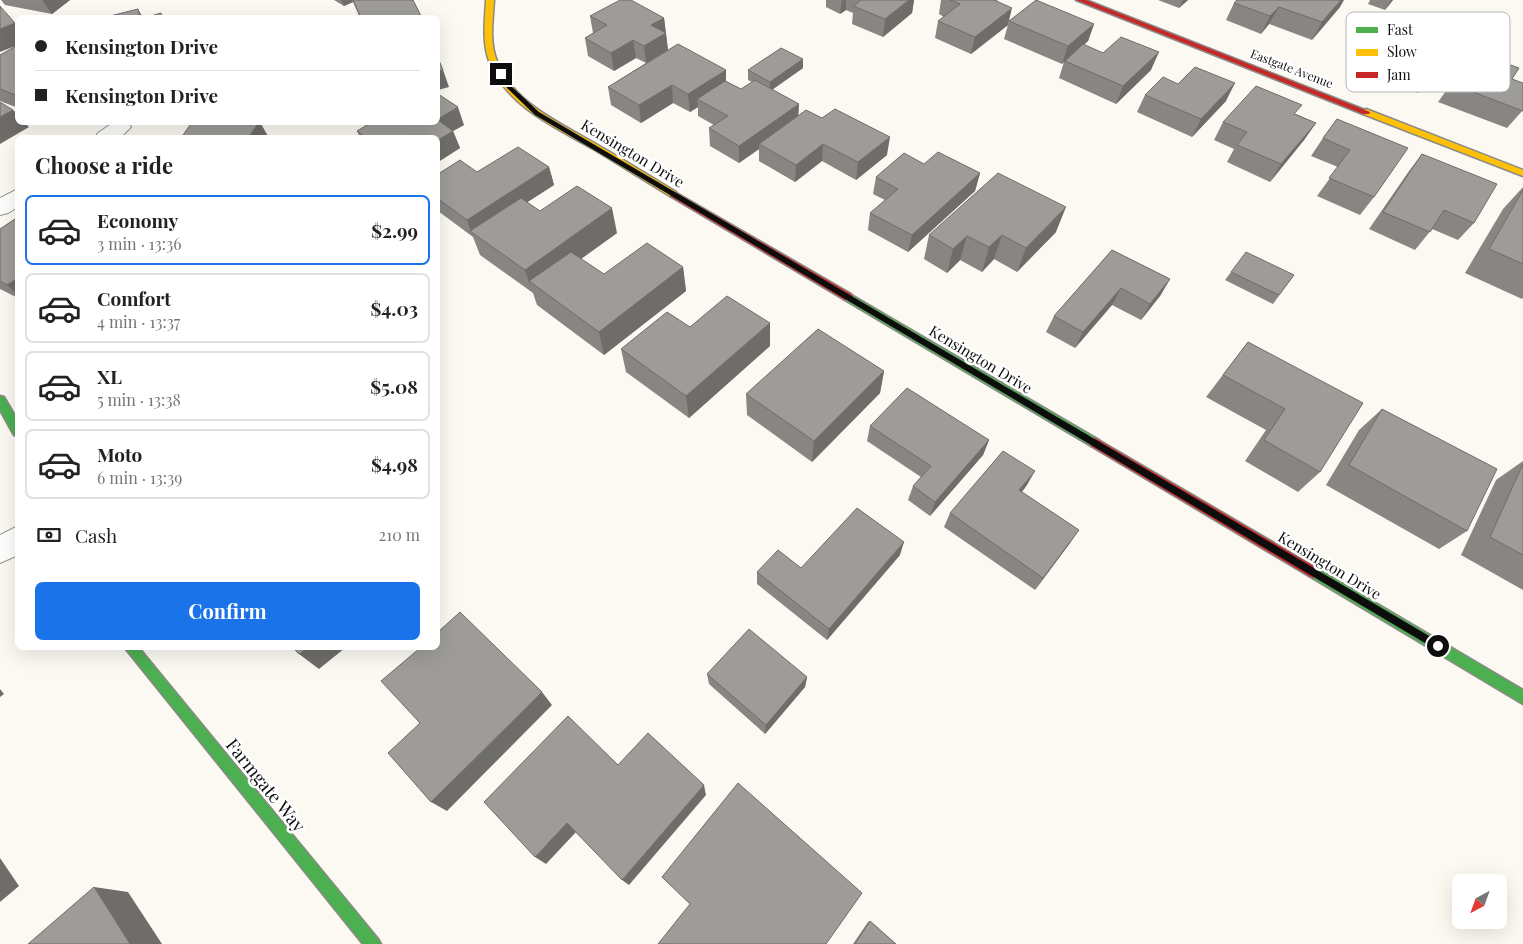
<!DOCTYPE html>
<html lang="en">
<head>
<meta charset="utf-8">
<style>
	:root { --surface:#fff; --page:#f2f2f2; --text:#222; --muted:#767676; --line:#e0e0e0; --accent:#1a73e8 }
	body { margin:0; font-family:"Playfair Display",serif; background:var(--page); color:var(--text); height:100vh; display:flex; flex-direction:column; font-size:19px; white-space:nowrap }
	* { box-sizing:border-box; margin:0 }
	p { font-size:16px; color:var(--muted) }
	.icon { flex:none; width:28px; height:28px; fill:none; stroke:currentColor; stroke-width:2; stroke-linecap:round; stroke-linejoin:round }
	.map { position:relative; flex:1; overflow:hidden }
	.panel { position:absolute; left:15px; top:135px; width:425px; height:515px; display:flex; flex-direction:column; background:var(--surface); border-radius:8px; box-shadow:0 5px 20px #0002 }
	.panel>* { flex:none }
	.guide { position:absolute; left:15px; top:15px; width:425px; height:110px; border-radius:8px; box-shadow:0 5px 20px #0002; display:grid; align-content:center; height:110px; padding:0 20px; background:var(--surface) }
	.needle { width:32px; rotate:221deg }
	.tools { position:absolute; left:1452px; top:874px; display:grid; gap:10px }
	.tools a { display:grid; place-items:center; width:55px; height:55px; border-radius:8px; background:var(--surface); box-shadow:0 5px 20px #0002; font-size:25px }
	.end { position:absolute; width:22px; height:22px; margin:-11px; border:6px solid #0d0d0d; background:#fff; box-shadow:0 0 0 2px #fff }
	.from { border-radius:50% }
	.guide b { display:flex; align-items:center; gap:18px; height:48px; font-size:19px }
	.guide b+b { border-top:1px solid var(--line) }
	.guide i { width:12px; height:12px; background:var(--text) }
	ul { padding:0; list-style:none }
	li { display:flex; align-items:center; gap:15px; height:70px; margin:0 10px 8px; padding:0 10px; border:2px solid var(--line); border-radius:8px }
	li div { flex:1 }
	li b { display:block; font-size:19px }
	li em { font-style:normal; font-weight:700 }
	li.selected { border-color:var(--accent) }
	li>.icon { width:45px; height:45px; stroke-width:1.5 }
	h2 { padding:0 20px; font-size:22px; line-height:60px }
	.pay { display:flex; align-items:center; gap:12px; height:55px; padding:0 20px; font-size:19px }
	.pay p { margin-inline-start:auto }
	.cta { display:flex; gap:10px; margin-top:auto; padding:10px 20px }
	.cta a { flex:1; height:58px; border-radius:8px; background:var(--accent); color:#fff; font-size:20px; font-weight:700; line-height:58px; text-align:center }
	.map>svg:first-child { display:block }
	.lines { fill:none; stroke-linecap:round; stroke-linejoin:round }
	.street-casing { stroke:#949390; stroke-width:2 }
	.fast-casing { stroke:#8b8a87; stroke-width:3 }
	.slow-casing { stroke:#8b8a87; stroke-width:3 }
	.jam-casing { stroke:#8b8a87; stroke-width:3 }
	.street { fill:#fefefd; fill-rule:evenodd }
	.fast { fill:#4caf50; fill-rule:evenodd }
	.slow { fill:#ffc107; fill-rule:evenodd }
	.jam { fill:#c62828; fill-rule:evenodd }
	.wall { fill:#888683 }
	.shaded-wall { fill:#6f6d6a }
	.building { fill:#9e9c98; stroke:#6f6d6a }
	.route { fill:#0d0d0d }
	.labels { text-anchor:middle; dominant-baseline:central; stroke-width:5; stroke-linejoin:round; paint-order:stroke }
	.far-street-label { font-size:12px; fill:#0d0d0d; stroke:#fff }
	.street-label { font-size:15px; fill:#0d0d0d; stroke:#fff }
	.near-street-label { font-size:18px; fill:#0d0d0d; stroke:#fff }
	.key { fill:#fff; stroke:#b6b6b6; stroke-width:1 }
	.key-label { font-size:14px; fill:#0d0d0d }
</style>
</head>
<body>
<div class="map">
<svg width="1523" height="944" viewBox="0 0 1523 944">
	<rect width="100%" height="100%" fill="#fbf9f2"/>
	<g class="lines">
		<g class="street-casing">
			<path id="street" d="M114,122L128,123L131,127L120,138H95L98,133Z
				M18,189V207L8,213L0,215V198Z
				M18,526V555L0,563V535Z"/>
		</g>
		<g class="fast-casing">
			<path id="fast" d="M848,293L1099,440L1101,443L1099,446H1091L845,300L843,297Z
				M0,396L4,397L18,421V436L14,435L0,410Z
				M1313,566L1523,690V704L1309,576L1307,572L1309,568Z
				M125,648H139L378,939L381,944H363Z"/>
		</g>
		<g class="slow-casing">
			<path id="slow" d="M486,0H494C493,20 489,42 497,61C514,105 563,124 601,147C626,161 651,177 676,192V196H670C645,181 620,165 595,150C555,127 507,107 489,61C482,42 485,20 486,0Z
				M1366,109L1523,170V176L1363,114L1362,112Z"/>
		</g>
		<g class="jam-casing">
			<path id="jam" d="M1076,0H1086L1370,112L1369,114H1363Z
				M673,191L851,294L853,297L851,300H845L670,196V192Z
				M1095,438L1317,568L1319,572L1317,576L1313,578L1309,576L1091,446L1089,443L1091,440Z"/>
		</g>
		<use href="#street" class="street"/>
		<use href="#fast" class="fast"/>
		<use href="#slow" class="slow"/>
		<use href="#jam" class="jam"/>
	</g>
	<path class="wall" d="M1,0H70L52,14L5,5Z
		M334,0H413L422,18H360L353,2L344,6Z
		M826,0H914L912,13L883,37L852,24L853,13L846,10L840,14L826,7Z
		M941,0H997L1008,25L971,54L935,38L938,21L944,17L939,14Z
		M1158,0H1188L1179,8Z
		M1370,0H1393L1385,10L1368,4Z
		M1234,3L1340,7L1312,40L1269,24L1261,34L1226,20Z
		M590,16L664,18L668,50L741,89L752,82L748,80V70L803,59V68L772,90L799,104L798,115L887,155L856,180L822,161L795,182L759,161V149L739,163L710,146L709,128L714,125L698,116V107L690,112L673,103L641,123L611,105L608,87L646,63L636,58L614,71L588,56L585,38L593,33Z
		M1009,21L1094,24L1088,41L1084,45L1103,53L1151,70L1116,104L1059,78L1064,62L1062,64L1004,39Z
		M1457,41L1418,93L1367,73L1379,56Z
		M18,45V108L0,101V55Z
		M1474,52L1512,79L1523,110L1507,128L1438,102Z
		M1178,84L1226,101L1192,137L1137,112L1145,95Z
		M1296,114L1316,123L1304,140L1270,182L1227,162L1234,149L1214,140L1223,122Z
		M1337,119L1374,197L1360,215L1317,196L1338,167L1311,156L1323,138Z
		M464,125L453,131L460,148L438,162V138H360L357,131Z
		M1422,154L1474,223L1458,240L1432,229L1415,250L1369,229L1409,171Z
		M924,164L980,173L975,191L908,252L868,230L870,213L885,200L873,194L876,177Z
		M549,167L554,185L527,202L540,211L617,233L581,259L604,274L683,267L686,291L604,355L537,305L533,293L480,255L473,237L438,211V174Z
		M1523,187V298L1522,299L1465,273L1503,209Z
		M18,217V298L0,289V229Z
		M1056,232L1017,272L994,259L982,272L960,260L947,273L924,259L929,235Z
		M1112,250L1170,279L1160,296L1141,320L1112,305L1075,348L1046,332L1054,316Z
		M1231,272L1294,275L1273,304L1225,280Z
		M770,323V346L689,418L626,372L621,349L690,327Z
		M1248,342L1320,472L1298,492L1245,461L1266,430L1206,397Z
		M884,371L880,393L812,462L747,415L746,394Z
		M1382,409L1467,531L1439,549L1326,485L1359,430Z
		M870,426L989,440L983,455L930,516L908,500L913,486L921,477L867,441Z
		M1523,461V590L1461,555L1496,480Z
		M1027,485L1022,492L1070,543L1035,590L944,527L950,513Z
		M900,555L827,640L757,584V572L801,568Z
		M707,674L807,677L805,687L765,734L709,684Z
		M870,921L896,944H853L868,922Z"/>
	<path class="shaded-wall" d="M42,0H70L52,14Z
		M341,0H352L353,2L344,6Z
		M842,0H846V10L840,14Z
		M909,0H914L912,13L883,37L885,19Z
		M1183,0H1188L1179,8Z
		M1341,0H1344L1340,7L1312,40L1322,22Z
		M1391,0H1393L1385,10Z
		M1279,7L1269,24L1261,34L1270,16Z
		M1012,8L1008,25L971,54L975,37Z
		M138,9L143,18H140Z
		M664,18L668,50L646,63L644,46L651,25Z
		M15,23L18,27V45L0,52V29Z
		M1094,24L1088,41L1065,61L1062,64L1068,46Z
		M633,40L636,58L614,71L611,53Z
		M1159,52L1151,70L1116,104L1123,86Z
		M803,59V68L770,91V82Z
		M443,70L449,87L438,90V71Z
		M726,70V88L697,99L698,107L690,112L688,94Z
		M1235,83L1226,101L1192,137L1201,119Z
		M672,85L673,103L641,123L639,105Z
		M799,104L798,121L759,144V149L739,163V146Z
		M458,107L464,125L453,131L460,148L438,162V119Z
		M13,110L18,114V122H24L29,127L0,144V117Z
		M259,122H260L269,138H248Z
		M1316,123L1304,140L1270,182L1281,164Z
		M890,137L887,155L856,180L858,162Z
		M823,144L822,161L795,182L796,165Z
		M549,167L554,185L477,235L471,231L467,220Z
		M980,173L975,191L908,252L912,235Z
		M1066,207L1056,232L1017,272L1026,248Z
		M612,208L617,233L539,289L529,281L533,294L525,270Z
		M1002,235L994,259L982,272L989,247Z
		M967,236L960,260L947,273L953,249Z
		M683,267L686,291L604,355L599,332Z
		M18,278V295L7,285Z
		M1170,279L1160,296L1141,320L1150,304Z
		M1121,288L1112,305L1075,348L1083,332Z
		M770,323V346L689,418L686,396Z
		M884,371L880,393L812,462L814,441Z
		M989,440L983,455L930,516L935,502Z
		M1035,471L1027,485L1012,504L1019,490Z
		M1079,530L1070,543L1035,590L1043,578Z
		M904,542L900,555L827,640L829,629Z
		M307,648H345L319,669L299,654Z
		M807,677L805,687L765,734L766,725Z
		M0,689L4,694L0,697Z
		M542,692L552,705L447,811L431,802Z
		M704,785L706,795L629,885L622,880Z
		M567,823L577,831L546,864L535,857Z
		M0,858L19,886L0,902Z
		M94,887L128,892L162,944H130Z"/>
	<path class="building" d="M353,0H413L422,18H361Z
		M620,0H631L664,18L651,25L666,33L644,46L633,40L611,53L585,38L607,25L590,16Z
		M861,0H909L885,19L853,6Z
		M950,0H994L1012,8L975,37L938,21L960,4Z
		M1036,0L1094,24L1068,46L1009,21Z
		M1237,0H1341L1322,22L1279,7L1270,16L1234,3Z
		M0,6L15,23L0,29Z
		M138,9L140,18H102Z
		M161,13L162,18H144Z
		M1121,37L1159,52L1123,86L1065,61L1083,44L1103,53Z
		M678,44L726,70L688,94L672,85L639,105L608,87Z
		M18,45V96L0,89V55Z
		M781,48L803,59L770,82L748,70Z
		M1474,52L1519,68L1512,79L1523,83V111L1452,84Z
		M438,58L443,70L438,71Z
		M1195,67L1235,83L1201,119L1145,95L1163,77L1178,84Z
		M755,80L799,104L739,146L709,128L728,116L697,99L725,81L741,89Z
		M1256,86L1302,105L1294,114L1316,123L1281,164L1237,145L1247,132L1223,122Z
		M438,94L458,107L438,119Z
		M0,102L13,110L0,117Z
		M835,109L890,137L858,162L823,144L796,165L759,144L806,110L822,118Z
		M1337,119L1408,148L1374,197L1329,178L1350,150L1323,138Z
		M438,120L453,131L438,140V138H366L357,131L372,122H438Z
		M192,122H259L248,138H181Z
		M518,147L549,167L467,220L438,199V174L460,160L477,172Z
		M938,152L980,173L912,235L870,213L898,189L876,177L904,153L924,164Z
		M1422,154L1497,184L1474,223L1444,210L1430,232L1383,212Z
		M998,173L1066,207L1026,248L1002,235L989,247L967,236L953,249L929,235Z
		M577,186L612,208L525,270L470,231L521,198L540,211Z
		M1523,190V264L1489,249Z
		M18,217V278L7,285L0,281V229Z
		M647,243L683,267L599,332L529,281L571,252L604,274Z
		M1112,250L1170,279L1150,304L1121,288L1083,332L1054,316Z
		M1246,252L1294,275L1279,295L1231,272Z
		M727,296L770,323L686,396L621,349L667,312L690,327Z
		M818,329L884,371L814,441L746,394Z
		M1248,342L1363,403L1320,472L1264,440L1285,409L1223,375Z
		M907,388L989,440L935,502L913,486L931,466L870,426Z
		M1382,409L1497,469L1467,531L1349,465Z
		M1003,451L1035,471L1019,490L1079,530L1043,578L950,513Z
		M1523,464V555L1490,537Z
		M857,508L904,542L829,629L757,572L778,550L801,568Z
		M460,612L542,692L431,802L388,753L420,723L381,681L420,648H438V632Z
		M749,629L807,677L766,725L707,674Z
		M293,648H307L299,654Z
		M568,716L618,765L648,733L704,785L622,880L567,823L535,857L484,802Z
		M738,783L862,893L826,944H658L690,904L662,877Z
		M94,887L130,944H28Z
		M870,921L896,944H855Z"/>
	<path class="route" d="M499,72H503L511,86L539,112L1441,643V649H1435L535,115L507,88Z"/>
	<g class="labels">
		<g class="far-street-label">
			<text transform="translate(1292 68) rotate(21)">Eastgate Avenue</text>
		</g>
		<g class="street-label">
			<text transform="translate(633 153) rotate(31)">Kensington Drive</text>
			<text transform="translate(981 359) rotate(31)">Kensington Drive</text>
			<text transform="translate(1330 565) rotate(31)">Kensington Drive</text>
		</g>
		<g class="near-street-label">
			<text transform="translate(266 785) rotate(51)">Farmgate Way</text>
		</g>
	</g>
	<rect x="1346" y="12" width="164" height="80" rx="8" class="key"/>
	<rect x="1356" y="27" width="22" height="6" fill="#4caf50"/>
	<rect x="1356" y="49" width="22" height="7" fill="#ffc107"/>
	<rect x="1356" y="72" width="22" height="6" fill="#c62828"/>
	<g class="key-label">
		<text x="1387" y="35">Fast</text>
		<text x="1387" y="57">Slow</text>
		<text x="1387" y="80">Jam</text>
	</g>
</svg>
<div class="tools">
<a><svg class="needle" viewBox="-14 -14 28 28"><path d="M0-13l5 13h-10z" fill="#e53935"/><path d="M0 13l5-13h-10z" fill="#767676"/></svg></a>
</div>
<i class="end from" style="left:1438px;top:646px"></i>
<i class="end" style="left:501px;top:74px"></i>
<div class="guide">
<b><i class="from"></i>Kensington Drive</b>
<b><i></i>Kensington Drive</b>
</div>
<section class="panel">
<h2>Choose a ride</h2>
<ul>
<li class="selected"><svg class="icon" aria-label="car" viewBox="0 0 24 24"><path d="M5 17H2v-5l4-1 3-4h7l3 4 3 1v5h-3M9 17h6M6 11h13"/><circle cx="7" cy="17" r="2"/><circle cx="17" cy="17" r="2"/></svg><div><b>Economy</b><p>3 min · 13:36</p></div><em>$2.99</em></li>
<li><svg class="icon" aria-label="car" viewBox="0 0 24 24"><path d="M5 17H2v-5l4-1 3-4h7l3 4 3 1v5h-3M9 17h6M6 11h13"/><circle cx="7" cy="17" r="2"/><circle cx="17" cy="17" r="2"/></svg><div><b>Comfort</b><p>4 min · 13:37</p></div><em>$4.03</em></li>
<li><svg class="icon" aria-label="car" viewBox="0 0 24 24"><path d="M5 17H2v-5l4-1 3-4h7l3 4 3 1v5h-3M9 17h6M6 11h13"/><circle cx="7" cy="17" r="2"/><circle cx="17" cy="17" r="2"/></svg><div><b>XL</b><p>5 min · 13:38</p></div><em>$5.08</em></li>
<li><svg class="icon" aria-label="car" viewBox="0 0 24 24"><path d="M5 17H2v-5l4-1 3-4h7l3 4 3 1v5h-3M9 17h6M6 11h13"/><circle cx="7" cy="17" r="2"/><circle cx="17" cy="17" r="2"/></svg><div><b>Moto</b><p>6 min · 13:39</p></div><em>$4.98</em></li>
</ul>
<div class="pay"><svg class="icon" aria-label="cash" viewBox="0 0 24 24"><path d="M3 7h18v10H3z"/><circle cx="12" cy="12" r="2"/></svg>Cash<p>210 m</p></div>
<div class="cta"><a>Confirm</a></div>
</section>
</div>
</body>
</html>
